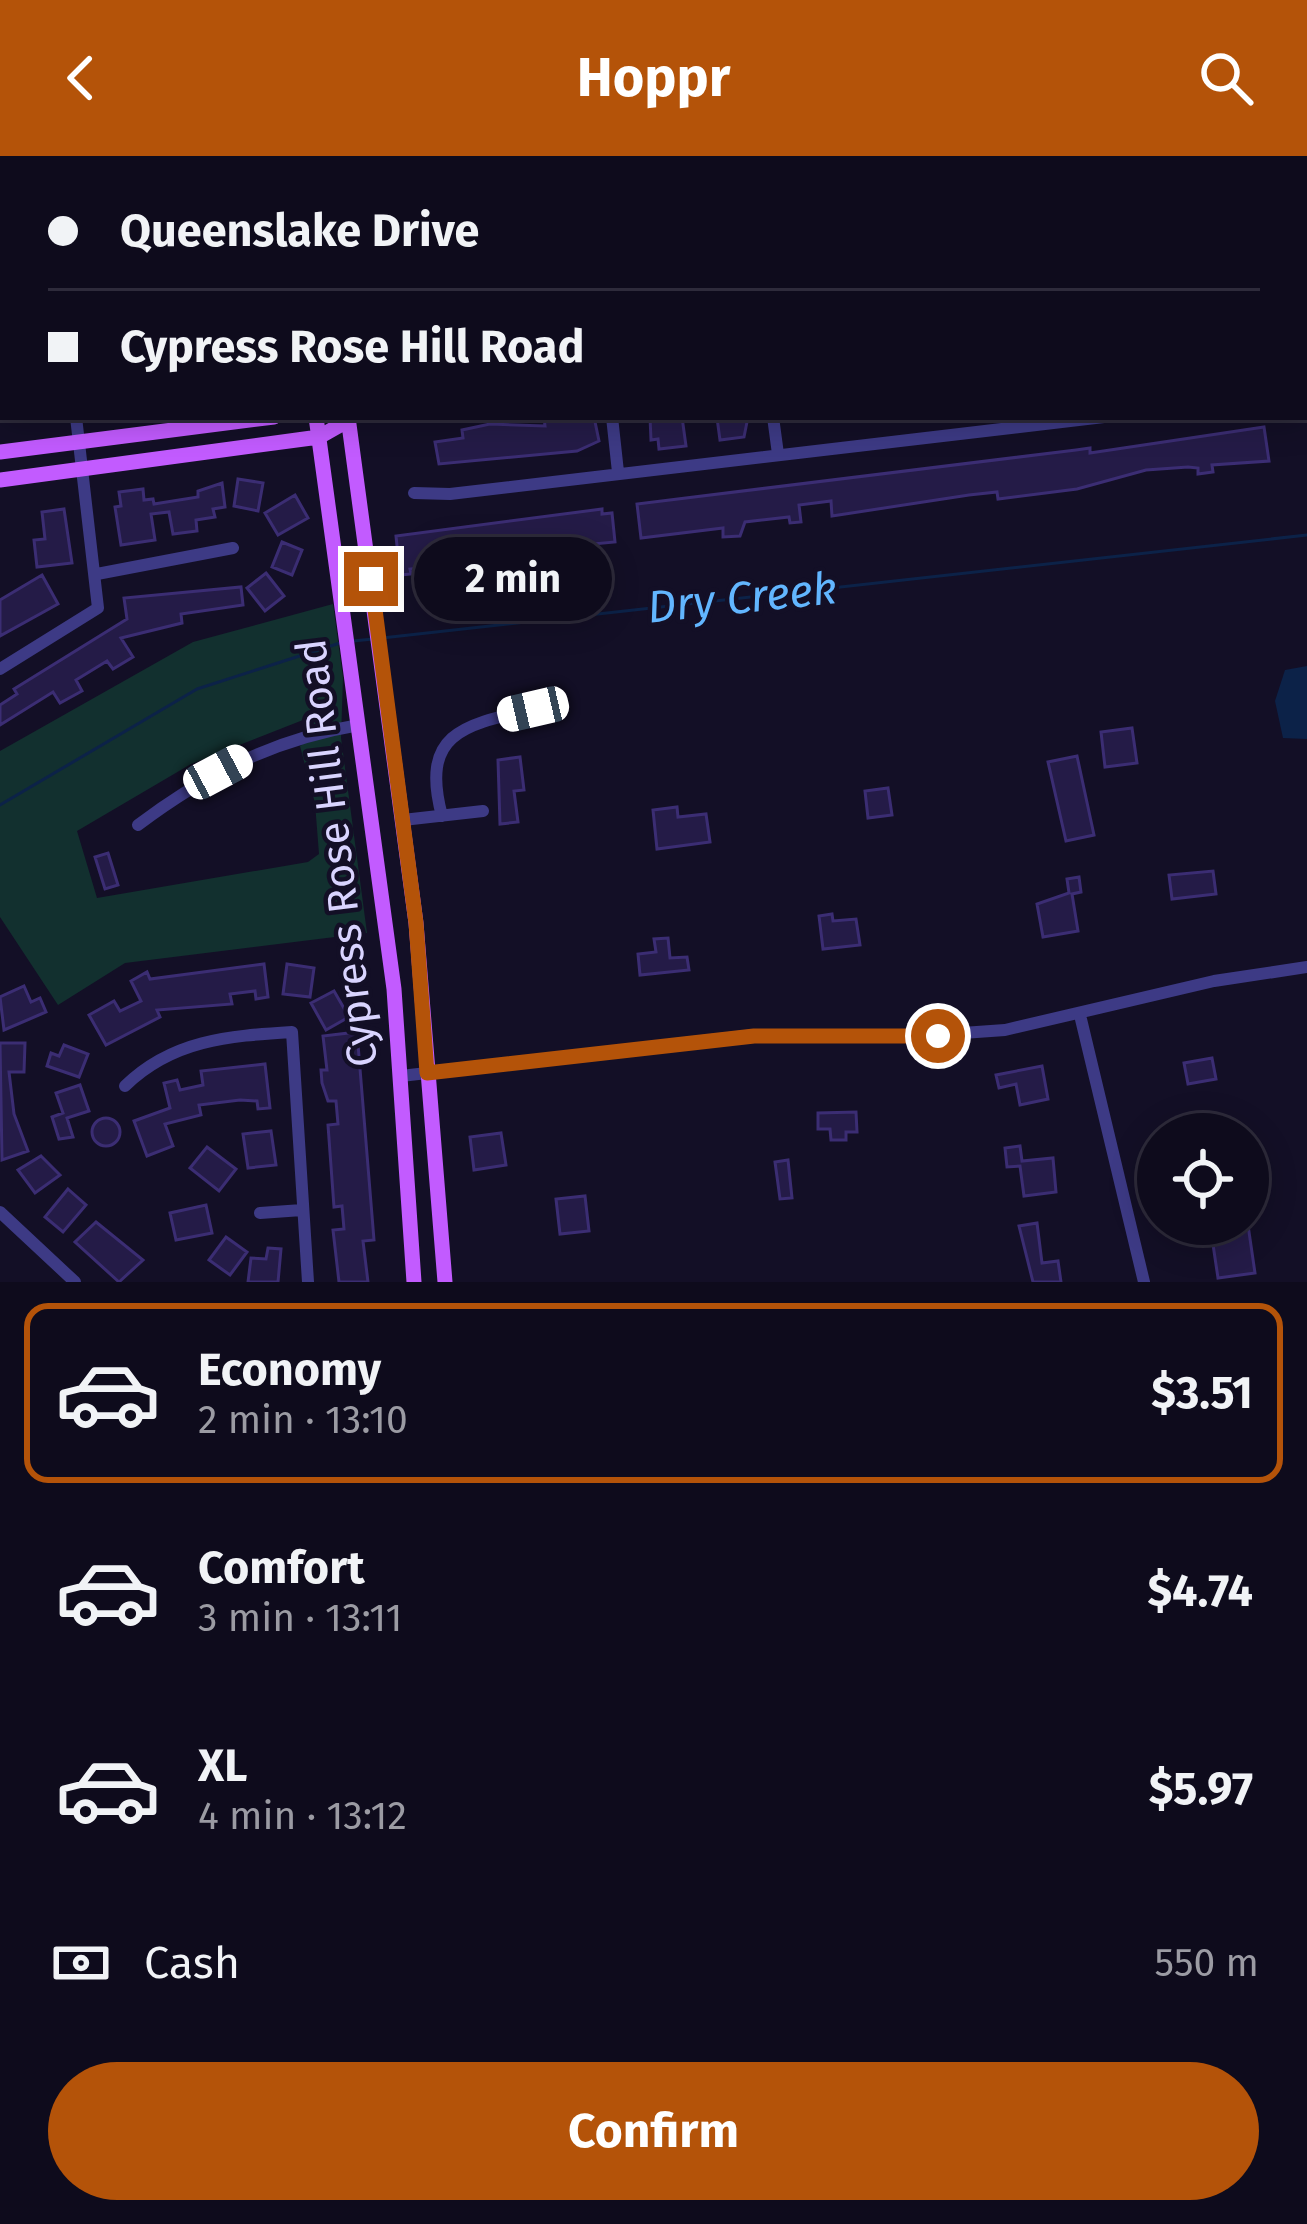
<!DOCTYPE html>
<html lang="en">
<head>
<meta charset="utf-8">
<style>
	:root { --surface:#0e0b1c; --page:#171425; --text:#f1f3f6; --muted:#9b9ba3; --line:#2e2b3b; --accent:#b45309 }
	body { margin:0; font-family:"Fira Sans",sans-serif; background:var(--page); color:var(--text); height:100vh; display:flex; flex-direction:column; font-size:45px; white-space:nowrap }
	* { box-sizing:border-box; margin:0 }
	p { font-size:39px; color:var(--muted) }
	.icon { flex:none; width:66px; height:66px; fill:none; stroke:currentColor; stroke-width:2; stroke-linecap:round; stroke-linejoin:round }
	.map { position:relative; height:1126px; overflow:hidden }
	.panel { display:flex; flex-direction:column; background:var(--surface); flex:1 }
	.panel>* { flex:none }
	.hud { position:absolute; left:0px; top:0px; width:1308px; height:264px; box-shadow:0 6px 30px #0003,0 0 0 3px var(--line); display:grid; align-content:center; height:264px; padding:0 48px; background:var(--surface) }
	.controls { position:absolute; left:1137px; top:957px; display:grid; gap:24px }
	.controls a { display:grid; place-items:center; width:132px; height:132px; border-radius:50%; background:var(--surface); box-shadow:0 6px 30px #0003,0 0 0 3px var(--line); font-size:60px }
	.end { position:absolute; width:54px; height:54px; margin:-27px; border:15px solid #b45309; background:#fff; box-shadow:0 0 0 6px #fff }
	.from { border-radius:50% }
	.bubble { position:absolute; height:84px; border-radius:42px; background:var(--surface); box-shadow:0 6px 30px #0003,0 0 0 3px var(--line); font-size:39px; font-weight:700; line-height:84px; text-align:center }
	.car { position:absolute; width:36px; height:72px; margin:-36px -18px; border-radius:15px; box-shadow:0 0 9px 3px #0007; background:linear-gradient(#fff 24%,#345 0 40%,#fff 0 76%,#345 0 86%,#fff 0) }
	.hud b { display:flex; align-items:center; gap:42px; height:114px; font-size:45px }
	.hud b+b { border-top:3px solid var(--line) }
	.hud i { width:30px; height:30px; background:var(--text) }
	ul { padding:21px 0 0; list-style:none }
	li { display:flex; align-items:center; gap:36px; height:180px; margin:0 24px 18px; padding:0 24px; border:6px solid transparent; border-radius:24px }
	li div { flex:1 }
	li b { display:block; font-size:45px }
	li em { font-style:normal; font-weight:700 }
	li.active { border-color:var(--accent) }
	li>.icon { width:108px; height:108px; stroke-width:1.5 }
	.pay { display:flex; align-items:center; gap:30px; height:132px; padding:0 48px; font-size:45px }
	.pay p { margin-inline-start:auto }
	.action { display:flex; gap:24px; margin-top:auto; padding:24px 48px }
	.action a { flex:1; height:138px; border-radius:72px; background:var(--accent); color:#fff; font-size:48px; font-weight:700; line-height:138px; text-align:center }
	header { display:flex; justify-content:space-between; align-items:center; height:156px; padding:0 48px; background:var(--accent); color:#fff; font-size:54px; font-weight:700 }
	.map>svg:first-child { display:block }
	.green { fill:#12302f; fill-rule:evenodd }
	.water { fill:#0c2248 }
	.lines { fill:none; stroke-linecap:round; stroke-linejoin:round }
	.stream { stroke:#0c2248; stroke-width:3 }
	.building { fill:#241b47; stroke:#3b2d73; stroke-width:3 }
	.minor { stroke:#3d3a85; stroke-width:12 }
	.major { stroke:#c25bff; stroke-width:15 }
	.route { stroke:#b45309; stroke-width:15 }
	.labels { text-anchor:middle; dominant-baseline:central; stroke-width:9; stroke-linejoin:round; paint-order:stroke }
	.street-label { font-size:42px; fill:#d9d4ff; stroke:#130f26 }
	.water-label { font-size:45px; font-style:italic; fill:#62b6ff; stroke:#130f26 }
</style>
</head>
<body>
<header><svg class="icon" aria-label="back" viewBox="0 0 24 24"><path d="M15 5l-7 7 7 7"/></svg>Hoppr<svg class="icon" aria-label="search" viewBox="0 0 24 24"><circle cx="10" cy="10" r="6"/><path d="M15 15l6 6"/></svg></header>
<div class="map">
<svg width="1307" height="1126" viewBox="0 0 1307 1126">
	<rect width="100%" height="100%" fill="#130f26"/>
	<path class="green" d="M333,448L343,522L341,582L367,777L125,807L58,849L0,761V595L193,486ZM303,564L307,585L300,590L315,647L319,698L308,706L97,742L77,675L191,608Z"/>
	<path class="water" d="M1307,510V583L1283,582L1275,545L1285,514Z"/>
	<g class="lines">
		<path class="stream" d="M382,482L1307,379
			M353,485L373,483
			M0,649L197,533L343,486"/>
	</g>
	<path class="building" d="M544,261H594L599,285L577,295L439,308L435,286L463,282L462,274L490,268L545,270Z
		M650,261H682L686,290L659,293L658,283L651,284Z
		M748,261L744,281L720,284L717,262Z
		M1264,271L1269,305L1212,309L1213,316L1198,318V312L1188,311L1146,314L1077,333L998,343L997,336L969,339L832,360L831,345L799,349L801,366L790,367L789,361L745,366L740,380L723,381V372L641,382L637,348L1076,294L1090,292V297Z
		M238,323L263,327L258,355L234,350Z
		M222,327L225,351L213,353L215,361L196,364L197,375L173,378L169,356L151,358L155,384L121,389L115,351L121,350L119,336L143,333L144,344L153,343L154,348L198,341V335Z
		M295,339L308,362L278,379L265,357Z
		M64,353L72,407L37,411L34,384L45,383L42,356Z
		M602,353V358L612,357L615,386L477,399V406L410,413L411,418L400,419L396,380Z
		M282,386L302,394L292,419L272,411Z
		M266,417L284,440L265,455L247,432Z
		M42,419L58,448L0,480V444Z
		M241,431L243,449L181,458L182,467L121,482L133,501L113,513L107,505L76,524L82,535L60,547L53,536L0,569V549L17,538L14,533L127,463L124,442Z
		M1132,572L1137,607L1105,611L1101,576Z
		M1077,600L1094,679L1066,685L1048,606Z
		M520,601L524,634L514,635L518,666L500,668L498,604Z
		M888,632L892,659L868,662L865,635Z
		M677,651L678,661L706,658L710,686L657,693L653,654Z
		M108,697L118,729L105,733L95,701Z
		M1213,715L1216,738L1172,743L1169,719Z
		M1079,721L1081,736L1072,738L1078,775L1043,781L1037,748L1069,737L1067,723Z
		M832,758L833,765L856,763L860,789L823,793L819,760Z
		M668,782L670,802L687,801L689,814L640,819L638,798L656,796L654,783Z
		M264,808L268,841L256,843L255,835L230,838L232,848L157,854L160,861L106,889L89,859L114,845L120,855L141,845L131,825L147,816L150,823Z
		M287,808L314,812L310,841L283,838Z
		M24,830L31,846L40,842L46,856L4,874L0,841Z
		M334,835L349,861L326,874L311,847Z
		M357,876L374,1084L363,1085L368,1126H339L333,1074L344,1073L342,1050L334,1051L328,969L338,968L336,945H328L322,927L321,914H327L323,880Z
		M0,887H25L24,916H9L14,958L28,995L2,1004Z
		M64,889L88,898L79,921L47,910L51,897L59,900Z
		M1212,902L1216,923L1188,928L1184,907Z
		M265,908L270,952L258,953L257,945L240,944L199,949L201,959L165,968L173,990L147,1000L134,965L170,952L164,927L177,924L180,934L203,929L201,915Z
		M1042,910L1048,943L1020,949L1016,928L999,932L996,919Z
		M80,929L89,955L67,962L73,981L59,983L52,961L63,957L56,937Z
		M856,956L857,976H846V984H831L830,973H818V957Z
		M92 976a14 14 0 1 1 28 0a14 14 0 1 1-28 0Z
		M271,975L276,1009L248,1012L243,978Z
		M501,977L506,1009L474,1014L470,981Z
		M1020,990L1022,1005L1053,1002L1056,1036L1024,1040L1020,1010L1007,1011L1005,992Z
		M207,991L236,1013L219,1035L190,1012Z
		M41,1000L60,1019L35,1037L18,1014Z
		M788,1004L792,1042L780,1043L775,1006Z
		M68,1033L86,1049L63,1076L45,1061Z
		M585,1040L589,1075L560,1078L556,1043Z
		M206,1049L212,1077L176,1084L170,1057Z
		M96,1066L143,1104L119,1126L75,1086Z
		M1037,1067L1042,1107L1058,1105L1061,1126H1033L1019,1070Z
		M1248,1069L1255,1117L1218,1122L1211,1075Z
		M226,1081L247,1096L230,1119L209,1104Z
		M268,1092L281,1093L278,1126H248L251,1102L266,1103Z"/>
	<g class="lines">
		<path class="minor" d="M38,0L39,3
			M192,0V3
			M584,0V3
			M1225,0L1226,3
			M740,2V3
			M612,261L618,316
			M773,261L778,298
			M414,337L450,338L1104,261
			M97,418L233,392
			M0,513L98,452L76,261
			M442,660C420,577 463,569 533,553
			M403,664L483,655
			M138,669C206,618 274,583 359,569
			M1080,859L1144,1126
			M401,920L754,879L920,880L1005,874L1214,825L1307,811
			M125,930C172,884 228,880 292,876L308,1126
			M0,1056L75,1126
			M260,1057L302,1054"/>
		<path class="major" d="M282,0V3
			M311,0L312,3
			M316,261L394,833L414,1126
			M348,261L416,767L445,1126
			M0,296L274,261
			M0,324L319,281L349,264"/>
	</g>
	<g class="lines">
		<path class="route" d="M371,423L416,767L427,917L754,880H938"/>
	</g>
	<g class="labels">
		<g class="street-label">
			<text transform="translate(337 697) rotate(-97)">Cypress Rose Hill Road</text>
		</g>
		<g class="water-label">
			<text transform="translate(742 442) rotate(-6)">Dry Creek</text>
		</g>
	</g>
</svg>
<div class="controls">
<a><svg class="icon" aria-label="locate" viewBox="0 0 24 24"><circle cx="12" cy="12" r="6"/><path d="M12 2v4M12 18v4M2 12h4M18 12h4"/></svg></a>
</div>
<i class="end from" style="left:938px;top:880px"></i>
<i class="end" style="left:371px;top:423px"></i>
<div class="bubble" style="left:414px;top:381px;width:198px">2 min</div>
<i class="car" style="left:533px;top:553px;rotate:257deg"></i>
<i class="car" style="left:218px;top:616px;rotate:62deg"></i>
<div class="hud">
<b><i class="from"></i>Queenslake Drive</b>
<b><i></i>Cypress Rose Hill Road</b>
</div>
</div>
<section class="panel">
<ul>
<li class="active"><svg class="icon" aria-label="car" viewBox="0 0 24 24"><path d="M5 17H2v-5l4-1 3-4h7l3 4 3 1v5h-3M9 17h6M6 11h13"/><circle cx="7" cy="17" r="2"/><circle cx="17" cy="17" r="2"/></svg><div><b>Economy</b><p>2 min · 13:10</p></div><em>$3.51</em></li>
<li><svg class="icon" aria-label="car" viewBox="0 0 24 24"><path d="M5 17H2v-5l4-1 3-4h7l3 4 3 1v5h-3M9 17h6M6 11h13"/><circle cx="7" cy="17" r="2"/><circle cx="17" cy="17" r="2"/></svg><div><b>Comfort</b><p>3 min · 13:11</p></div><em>$4.74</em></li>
<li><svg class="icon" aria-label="car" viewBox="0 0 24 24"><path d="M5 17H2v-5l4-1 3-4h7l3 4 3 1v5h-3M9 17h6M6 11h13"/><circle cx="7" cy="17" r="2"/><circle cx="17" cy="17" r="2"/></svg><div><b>XL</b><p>4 min · 13:12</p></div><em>$5.97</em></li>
</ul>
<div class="pay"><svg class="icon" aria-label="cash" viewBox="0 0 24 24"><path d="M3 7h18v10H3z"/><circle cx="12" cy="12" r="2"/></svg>Cash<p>550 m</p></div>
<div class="action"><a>Confirm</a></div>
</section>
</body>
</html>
